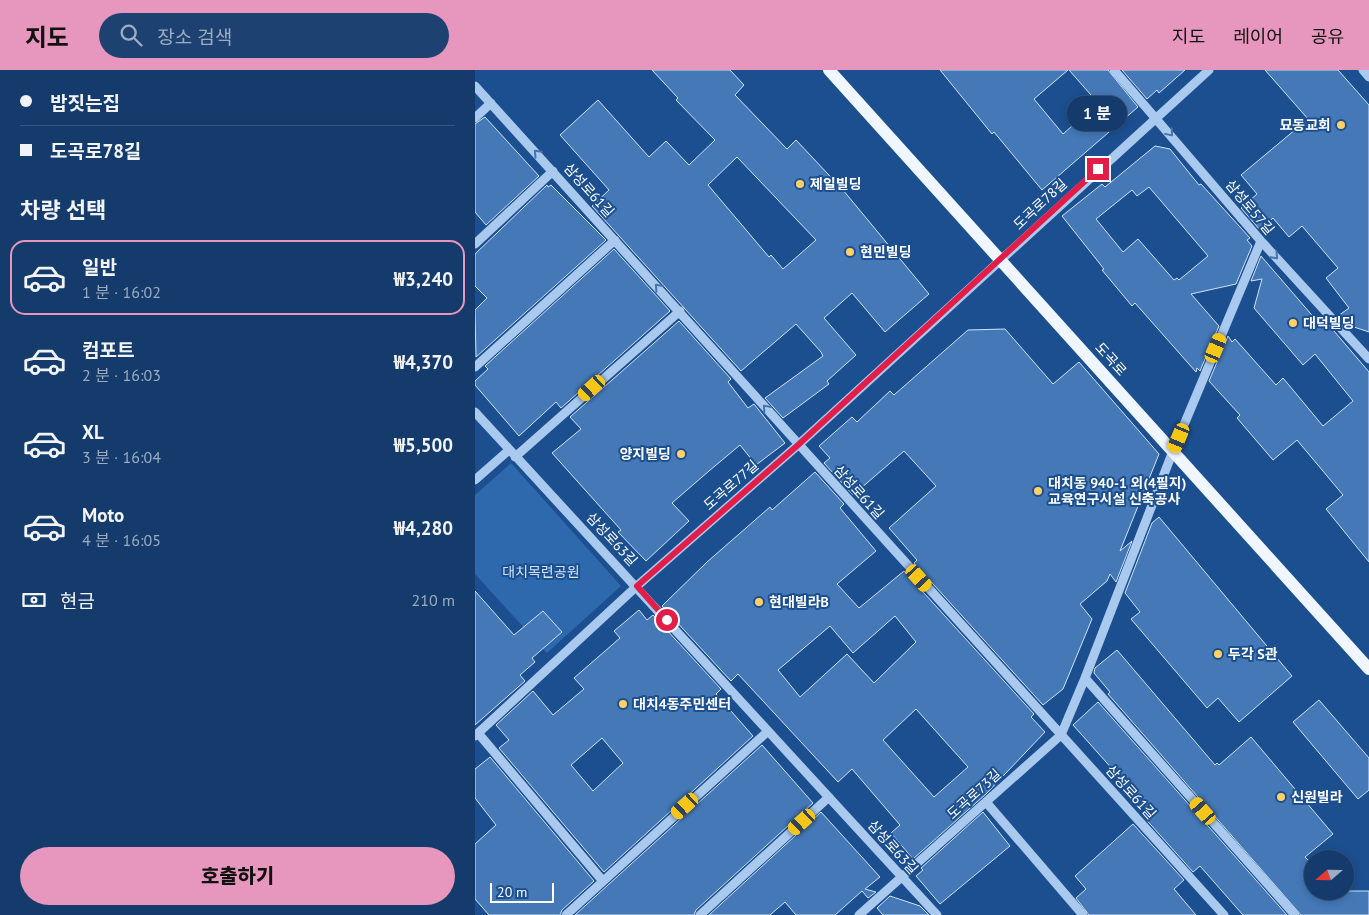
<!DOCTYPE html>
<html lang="ko">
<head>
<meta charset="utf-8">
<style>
	:root { --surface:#143b6b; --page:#1d4271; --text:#f1f3f6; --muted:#9dadc1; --line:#33557e; --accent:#e797bd }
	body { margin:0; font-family:"PT Sans","Noto Sans KR",sans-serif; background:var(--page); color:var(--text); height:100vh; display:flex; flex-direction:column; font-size:19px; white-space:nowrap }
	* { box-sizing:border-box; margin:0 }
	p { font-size:16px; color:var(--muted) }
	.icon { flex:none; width:28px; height:28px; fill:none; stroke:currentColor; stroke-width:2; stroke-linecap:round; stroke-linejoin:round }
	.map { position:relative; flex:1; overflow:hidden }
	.panel { display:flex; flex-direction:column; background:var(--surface); width:475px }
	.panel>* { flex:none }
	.banner { display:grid; align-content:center; height:110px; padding:0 20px; background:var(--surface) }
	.needle { width:32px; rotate:250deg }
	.fabs { position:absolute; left:829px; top:780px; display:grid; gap:10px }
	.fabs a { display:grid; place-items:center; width:50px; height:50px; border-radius:50%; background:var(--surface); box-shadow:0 2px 8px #0003,0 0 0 1px var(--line); font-size:25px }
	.scale { position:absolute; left:15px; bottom:12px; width:64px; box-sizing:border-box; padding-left:5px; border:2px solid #fff; border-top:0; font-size:14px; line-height:18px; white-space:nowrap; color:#fff; -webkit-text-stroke:4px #1b4f8f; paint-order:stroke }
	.end { position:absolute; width:22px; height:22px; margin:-11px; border:6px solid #e11d48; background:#fff; box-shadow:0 0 0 2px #fff }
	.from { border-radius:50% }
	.bubble { position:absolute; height:35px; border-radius:18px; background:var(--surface); box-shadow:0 2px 8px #0003,0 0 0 1px var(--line); font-size:16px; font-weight:800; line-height:35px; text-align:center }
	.car { position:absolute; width:15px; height:30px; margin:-15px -8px; border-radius:6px; box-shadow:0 0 4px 1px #0007; background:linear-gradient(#f5c518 24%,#345 0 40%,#f5c518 0 76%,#345 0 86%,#f5c518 0) }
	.banner b { display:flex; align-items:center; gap:18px; height:48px; font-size:19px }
	.banner b+b { border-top:1px solid var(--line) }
	.banner i { width:12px; height:12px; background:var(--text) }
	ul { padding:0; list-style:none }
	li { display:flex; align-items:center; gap:15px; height:75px; margin:0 10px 8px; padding:0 10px; border:2px solid transparent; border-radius:15px }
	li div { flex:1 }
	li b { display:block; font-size:19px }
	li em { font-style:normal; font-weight:800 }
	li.on { border-color:var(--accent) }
	li>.icon { width:45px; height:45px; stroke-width:1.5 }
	h2 { padding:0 20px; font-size:22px; line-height:60px }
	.pay { display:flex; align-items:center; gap:12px; height:55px; padding:0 20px; font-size:19px }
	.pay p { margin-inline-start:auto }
	.primary-button { display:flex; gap:10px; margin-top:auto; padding:10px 20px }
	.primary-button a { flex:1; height:58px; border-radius:30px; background:var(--accent); color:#111; font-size:20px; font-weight:800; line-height:58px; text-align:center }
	header { display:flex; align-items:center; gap:30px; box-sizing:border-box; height:70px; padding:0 25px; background:var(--accent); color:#111 }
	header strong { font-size:24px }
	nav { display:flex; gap:28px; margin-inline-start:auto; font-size:18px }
	.search { width:350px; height:45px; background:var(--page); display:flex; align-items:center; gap:12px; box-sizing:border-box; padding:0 18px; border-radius:28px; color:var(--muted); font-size:19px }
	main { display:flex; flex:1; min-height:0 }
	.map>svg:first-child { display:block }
	.green { fill:#2e69ad }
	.building { fill:#4478b7; stroke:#cfe3fa; fill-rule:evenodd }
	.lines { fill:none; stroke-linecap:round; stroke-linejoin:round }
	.minor { stroke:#a9c9ee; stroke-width:9 }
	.major { stroke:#f0f6ff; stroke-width:12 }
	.oneway { stroke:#4674ac }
	.route { stroke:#e11d48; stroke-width:6 }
	.poi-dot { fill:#ffd166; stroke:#1b4f8f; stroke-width:2 }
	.labels { text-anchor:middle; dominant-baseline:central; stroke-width:4; stroke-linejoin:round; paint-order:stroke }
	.poi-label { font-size:14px; font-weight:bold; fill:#fff; stroke:#1b4f8f; text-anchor:start }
	.street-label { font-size:14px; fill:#fff; stroke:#1b4f8f }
	.park-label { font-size:14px; fill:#cfe3fa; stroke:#1b4f8f }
</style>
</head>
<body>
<header>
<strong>지도</strong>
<div class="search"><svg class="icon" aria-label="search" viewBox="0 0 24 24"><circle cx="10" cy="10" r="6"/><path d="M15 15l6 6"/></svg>장소 검색</div>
<nav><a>지도</a><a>레이어</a><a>공유</a></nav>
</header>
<main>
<section class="panel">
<div class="banner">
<b><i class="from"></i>밥짓는집</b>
<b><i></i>도곡로78길</b>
</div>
<h2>차량 선택</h2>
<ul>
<li class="on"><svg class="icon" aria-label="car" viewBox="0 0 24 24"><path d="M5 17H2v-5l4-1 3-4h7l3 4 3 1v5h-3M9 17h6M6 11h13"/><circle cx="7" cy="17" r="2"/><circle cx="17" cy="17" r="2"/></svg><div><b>일반</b><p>1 분 · 16:02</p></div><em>₩3,240</em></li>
<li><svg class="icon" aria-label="car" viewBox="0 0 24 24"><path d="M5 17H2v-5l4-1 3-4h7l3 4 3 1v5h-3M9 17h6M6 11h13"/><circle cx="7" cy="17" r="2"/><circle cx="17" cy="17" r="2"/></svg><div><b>컴포트</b><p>2 분 · 16:03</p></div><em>₩4,370</em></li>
<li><svg class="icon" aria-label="car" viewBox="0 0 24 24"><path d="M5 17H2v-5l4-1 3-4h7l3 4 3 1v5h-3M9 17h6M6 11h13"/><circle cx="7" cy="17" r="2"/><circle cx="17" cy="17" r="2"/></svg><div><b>XL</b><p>3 분 · 16:04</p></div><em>₩5,500</em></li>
<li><svg class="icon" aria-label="car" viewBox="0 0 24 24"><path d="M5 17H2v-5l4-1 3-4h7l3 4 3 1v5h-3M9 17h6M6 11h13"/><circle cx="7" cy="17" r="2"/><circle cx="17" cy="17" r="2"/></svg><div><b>Moto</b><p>4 분 · 16:05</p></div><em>₩4,280</em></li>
</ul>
<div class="pay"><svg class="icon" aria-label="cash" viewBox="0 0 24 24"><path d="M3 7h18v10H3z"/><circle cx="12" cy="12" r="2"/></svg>현금<p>210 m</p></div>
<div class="primary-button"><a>호출하기</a></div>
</section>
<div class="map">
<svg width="894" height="845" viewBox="0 0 894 845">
	<rect width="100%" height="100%" fill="#1b4f8f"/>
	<path class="green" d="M36,393L146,516L72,583L0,504V425Z"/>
	<path class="building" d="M177,0H255L269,15L260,25L312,79L321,70L368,120L454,224L410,262L377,223L349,248L381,285L352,311L354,314L308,348L290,328L348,286L346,282L321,254L266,301L117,136L134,120L85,65L123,30L174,87L191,71L214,95L240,70L201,30L203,28ZM262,87L341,170L308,199L296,185L294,187L233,115Z
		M465,0H593L559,29L588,64L623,33L594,0H633L663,37L567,120L519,62L517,64Z
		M647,0H710L684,23L682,20L672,29Z
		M790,0H863L894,35V262L870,254L863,246L874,238L851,208L863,198L827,156L814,167L798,148L785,160L766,138L782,124L766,105L833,49Z
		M10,47L64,106L11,155L0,142V54Z
		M680,76L695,79L724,115L726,114L775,168L772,170L777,176L761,214L716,224L744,256L725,301L722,298L721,302L660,233L657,236L627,200L629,199L587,146L627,114L630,117ZM674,117L733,186L704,210L702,208L699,210L663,169L648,182L621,149L657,120L662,126Z
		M72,115L73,117L76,115L131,170L1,287L0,240L12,228L0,216V184Z
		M139,179L195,241L86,338L81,332L44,366L0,315V311L13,299L10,296Z
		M786,186L848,258L853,254L894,302V492L851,439L868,425L822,370L798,390L762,348L765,345L734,311L753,266L757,272L760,269L801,315L808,308L848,356L878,331L840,284L828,295L779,238L787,209L776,211Z
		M204,251L256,309L253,312L273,338L279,334L310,373L281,395L265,375L234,401L197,433L214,451L171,491L143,462L146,460L77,383L106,359L95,347Z
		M530,259L578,314L604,292L684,384L645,481L657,471L641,512L635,504L632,511L605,534L617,549L588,619L568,635L439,493L442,490L414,458L461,416L429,381L378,425L349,393L355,388L344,376L377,347L382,352L415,321L419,325L493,260Z
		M340,402L369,434L365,438L401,481L362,514L384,538L429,501L559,644L556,647L570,662L511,724L438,789L416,763L425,755L377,699L363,712L263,604L256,611L187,536L232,492L295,437L297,440ZM420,546L441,572L399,613L372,584L325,627L303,600L355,556L378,583ZM441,639L493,697L459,727L408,670Z
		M684,447L817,606L764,652L743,628L732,638L656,549L665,542L650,523L677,453Z
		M0,521L39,565L68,541L87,562L57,588L60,592L45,605L50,611L0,655Z
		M164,540L172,550L178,545L246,619L241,624L278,666L129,802L24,678L34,670L21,655L58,621L78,645L109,619L99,608L145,568L139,561ZM127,668L148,693L118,721L96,695Z
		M642,580L740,695L742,693L744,695L776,667L858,764L830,787L838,795V821H894V845H826L633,624L635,622L619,603L620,598Z
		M844,630L894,688V720L883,729L818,652Z
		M623,632L812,845H768L725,796L718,802L668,746L674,740L598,655Z
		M287,675L338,733L221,840L219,845H100Z
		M15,687L119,811L87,840L85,845H14L0,829V774L21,755L0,728V699Z
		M346,742L405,807L390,819L401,822L393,828L387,821L360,845H321L310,832L295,845H234Z
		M508,742L535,776L465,834L441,806L448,800L446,798Z
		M658,754L709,810L699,819L721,845H614L601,828L611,819L600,806Z
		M415,826L445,836L454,845H408L402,838Z"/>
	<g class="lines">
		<path class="minor" d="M639,0L786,171L894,289
			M888,0L894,7
			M0,16L749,845
			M0,48L16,33
			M0,174L78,101
			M0,297L140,170
			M0,342L462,845
			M40,387L205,241
			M0,410L34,380
			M610,608L820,845
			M3,663L127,810
			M0,666L162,516L323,375L734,0
			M511,732L608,845
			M91,845L292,662
			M225,845L354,727
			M384,845L586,665L610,608L698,381L786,171"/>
		<path class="major" d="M354,0L894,599"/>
	</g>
	<defs><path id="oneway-chevron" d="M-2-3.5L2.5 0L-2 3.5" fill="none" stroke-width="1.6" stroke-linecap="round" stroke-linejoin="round" transform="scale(1.25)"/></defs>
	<g class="oneway">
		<use href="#oneway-chevron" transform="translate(695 63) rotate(50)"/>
		<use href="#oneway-chevron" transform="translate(62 83) rotate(-133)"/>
		<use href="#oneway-chevron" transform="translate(800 186) rotate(47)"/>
		<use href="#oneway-chevron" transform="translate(183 217) rotate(-132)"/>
		<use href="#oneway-chevron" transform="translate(291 338) rotate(-131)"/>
	</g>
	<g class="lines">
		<path class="route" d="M192,550L162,516L323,375L623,99"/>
	</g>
	<g class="poi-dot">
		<circle cx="866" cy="55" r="5"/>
		<circle cx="325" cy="114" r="5"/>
		<circle cx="375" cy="182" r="5"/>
		<circle cx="818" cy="253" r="5"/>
		<circle cx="206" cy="384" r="5"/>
		<circle cx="563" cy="421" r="5"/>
		<circle cx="284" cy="532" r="5"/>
		<circle cx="743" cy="584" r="5"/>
		<circle cx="148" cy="634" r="5"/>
		<circle cx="806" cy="727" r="5"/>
	</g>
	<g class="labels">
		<g class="poi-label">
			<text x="856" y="55" text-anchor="end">묘동교회</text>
			<text x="335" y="114">제일빌딩</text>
			<text x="385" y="182">현민빌딩</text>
			<text x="828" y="253">대덕빌딩</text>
			<text x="196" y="384" text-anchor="end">양지빌딩</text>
			<text x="573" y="413">대치동 940-1 외(4필지)<tspan x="573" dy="16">교육연구시설 신축공사</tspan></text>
			<text x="294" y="532">현대빌라B</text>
			<text x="753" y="584">두각 S관</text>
			<text x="158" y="634">대치4동주민센터</text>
			<text x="816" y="727">신원빌라</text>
		</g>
		<g class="street-label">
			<text transform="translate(114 120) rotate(48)">삼성로61길</text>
			<text transform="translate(565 134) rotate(-43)">도곡로78길</text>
			<text transform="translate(775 137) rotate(50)">삼성로57길</text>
			<text transform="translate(636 289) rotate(48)">도곡로</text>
			<text transform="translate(256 415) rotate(-41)">도곡로77길</text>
			<text transform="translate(384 422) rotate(48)">삼성로61길</text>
			<text transform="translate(137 469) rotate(47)">삼성로63길</text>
			<text transform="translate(656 722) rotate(48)">삼성로61길</text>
			<text transform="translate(499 724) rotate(-42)">도곡로73길</text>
			<text transform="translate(418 777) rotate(48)">삼성로63길</text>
		</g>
		<g class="park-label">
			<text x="66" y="502">대치목련공원</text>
		</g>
	</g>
</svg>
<div class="fabs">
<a><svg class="needle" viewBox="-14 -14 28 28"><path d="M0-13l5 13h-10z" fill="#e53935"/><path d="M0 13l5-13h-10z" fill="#9dadc1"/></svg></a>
</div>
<div class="scale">20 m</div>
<i class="end from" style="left:192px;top:550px"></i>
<i class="end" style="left:623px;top:99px"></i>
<div class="bubble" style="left:592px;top:26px;width:60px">1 분</div>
<i class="car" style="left:741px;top:278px;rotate:23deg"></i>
<i class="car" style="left:117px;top:318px;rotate:228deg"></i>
<i class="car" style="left:704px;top:368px;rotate:203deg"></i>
<i class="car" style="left:444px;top:508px;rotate:138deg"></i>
<i class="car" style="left:210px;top:736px;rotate:228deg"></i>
<i class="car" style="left:728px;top:741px;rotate:319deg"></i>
<i class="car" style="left:327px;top:752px;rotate:228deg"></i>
</div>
</main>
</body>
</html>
